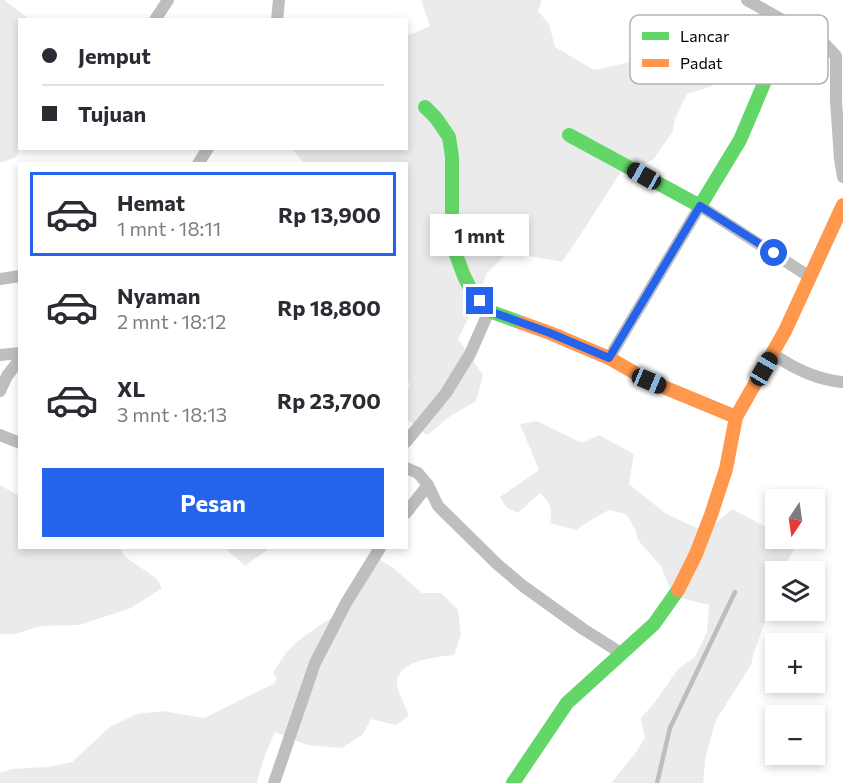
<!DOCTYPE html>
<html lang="id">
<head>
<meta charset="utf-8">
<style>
	:root { --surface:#fff; --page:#f7f7f7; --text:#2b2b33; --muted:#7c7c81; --line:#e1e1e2; --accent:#2563eb }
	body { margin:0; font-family:Commissioner,sans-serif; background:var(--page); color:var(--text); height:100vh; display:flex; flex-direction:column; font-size:22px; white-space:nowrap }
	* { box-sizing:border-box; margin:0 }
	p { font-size:20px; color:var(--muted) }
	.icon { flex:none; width:33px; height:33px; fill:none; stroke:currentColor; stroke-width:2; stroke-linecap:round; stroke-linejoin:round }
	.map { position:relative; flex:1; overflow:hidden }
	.details { position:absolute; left:18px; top:162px; width:390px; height:387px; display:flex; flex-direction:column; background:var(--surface); border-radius:0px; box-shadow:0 3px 9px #0003 }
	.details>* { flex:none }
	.hud { position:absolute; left:18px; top:18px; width:390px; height:132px; border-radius:0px; box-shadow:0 3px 9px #0003; display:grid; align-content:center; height:132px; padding:0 24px; background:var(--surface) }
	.needle { width:39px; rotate:193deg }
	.fabs { position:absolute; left:765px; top:489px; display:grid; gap:12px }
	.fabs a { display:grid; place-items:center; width:60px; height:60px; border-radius:0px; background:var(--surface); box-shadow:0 3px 9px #0003; font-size:30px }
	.end { position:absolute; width:27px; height:27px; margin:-14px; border:8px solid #2563eb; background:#fff; box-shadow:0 0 0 3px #fff }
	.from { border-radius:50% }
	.bubble { position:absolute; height:42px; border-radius:0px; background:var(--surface); box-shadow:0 3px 9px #0003; font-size:20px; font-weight:700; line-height:42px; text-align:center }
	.car { position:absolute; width:18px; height:36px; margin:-18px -9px; border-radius:8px; box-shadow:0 0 4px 2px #0007; background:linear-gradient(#222 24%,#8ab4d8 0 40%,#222 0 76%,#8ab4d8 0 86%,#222 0) }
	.hud b { display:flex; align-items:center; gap:21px; height:57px; font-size:22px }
	.hud b+b { border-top:2px solid var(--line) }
	.hud i { width:15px; height:15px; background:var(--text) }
	ul { padding:10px 0 0; list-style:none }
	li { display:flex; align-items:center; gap:18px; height:84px; margin:0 12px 9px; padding:0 12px; border:3px solid transparent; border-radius:0px }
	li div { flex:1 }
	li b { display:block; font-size:22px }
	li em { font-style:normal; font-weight:700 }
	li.current { border-color:var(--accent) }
	li>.icon { width:54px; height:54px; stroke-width:1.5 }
	.action { display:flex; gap:12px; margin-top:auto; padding:12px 24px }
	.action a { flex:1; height:69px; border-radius:0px; background:var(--accent); color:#fff; font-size:24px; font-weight:700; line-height:69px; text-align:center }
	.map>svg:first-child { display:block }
	.green { fill:#ebebeb }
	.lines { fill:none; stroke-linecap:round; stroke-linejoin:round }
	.stream { stroke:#bdbdbd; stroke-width:4.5 }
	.street { stroke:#bebebe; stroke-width:12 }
	.fast { stroke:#63d668; stroke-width:14 }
	.slow { stroke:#ff974d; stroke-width:14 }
	.route { stroke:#2563eb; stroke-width:8 }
	.key { fill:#fff; stroke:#b2b2b2; stroke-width:1.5 }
	.key-label { font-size:16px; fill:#000 }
</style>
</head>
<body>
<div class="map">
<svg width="843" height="783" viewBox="0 0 843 783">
	<rect width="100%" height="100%" fill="#fff"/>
	<path class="green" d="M0,0H4L29,19L20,20V149L16,157L0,163Z
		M421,0H542L538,11L549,24L555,47L594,70L657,56L679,53L716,57L720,72L712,86L687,94L675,119L673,131L653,160L620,173L585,228L562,262L508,252L487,273L471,313L458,339L483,375L476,401L449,417L427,435L407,419V392L410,384L406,381V164L304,163L292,149L406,148L407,36L430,26Z
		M537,421L582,443L599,435L634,454L629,484L665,513L705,532L732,509L775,532L776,538L791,539L799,541L786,563L784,571L776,572L775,595L754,652L751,665L716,720L706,755L703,783H611L637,751L645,738L641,718L655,702L678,669L695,657L707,632L709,605L680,598L670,589L661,566L638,540L635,529L626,514L609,510L591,520L576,530L550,523C553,508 550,503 540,493L518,513L506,507L500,497L539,470L520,424Z
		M0,485L19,496L20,548H121L124,556L156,578L162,588L131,608L79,625L41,626L15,634H0Z
		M225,548H270L245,566Z
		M379,559L392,567L422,593H441L458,610L461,635L454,655C438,657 394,660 397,685C398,692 406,708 409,716L396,725L371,719L363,734L342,748L307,745L275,732L265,755L257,781L259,783H0V773L11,769L48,767L72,762L110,727L137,714L163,711L204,718L275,683L277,678L273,672L286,653L298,641L317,627L351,606Z"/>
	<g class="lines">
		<path class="stream" d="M657,783L670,728L735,592"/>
		<path class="street" d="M747,0L825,44L836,56V101L840,159L843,177
			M155,20L168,0
			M277,20L279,0
			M198,164L208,148
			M0,279L20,276
			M773,354C793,368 818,380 843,382
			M0,355L20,353
			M609,358L700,206L810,277
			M0,391L7,376L20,359
			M0,435L20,443
			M406,442L446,393L470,354L489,311
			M406,468L418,473L428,485L438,506L497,564L523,586L583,629L621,653
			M406,513L428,485
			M274,783L315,663L346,603L380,548"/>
		<path class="fast" d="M425,107L436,118L449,137L452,157V244L464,276L472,292L489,311L522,323
			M569,135L700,206L740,140L771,67L795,27
			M513,783L567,703L654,624L678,590"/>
		<path class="slow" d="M522,323L550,333L609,358L649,381L736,417
			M678,590L696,554L711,515L726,469L736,417L785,331L843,205"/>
	</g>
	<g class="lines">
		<path class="route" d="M480,301L489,311L550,333L609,358L700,206L774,253"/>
	</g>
	<rect x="630" y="15" width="198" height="69" rx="9" class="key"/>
	<rect x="642" y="32" width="27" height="8" fill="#63d668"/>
	<rect x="642" y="59" width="27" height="8" fill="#ff974d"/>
	<g class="key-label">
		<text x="680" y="42">Lancar</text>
		<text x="680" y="69">Padat</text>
	</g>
</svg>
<div class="fabs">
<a><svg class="needle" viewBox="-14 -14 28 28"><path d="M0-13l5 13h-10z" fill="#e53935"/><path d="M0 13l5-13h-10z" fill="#7c7c81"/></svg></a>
<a><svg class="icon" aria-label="layers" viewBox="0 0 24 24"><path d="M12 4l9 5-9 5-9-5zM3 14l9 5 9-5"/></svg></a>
<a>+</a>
<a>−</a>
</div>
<i class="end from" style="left:774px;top:253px"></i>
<i class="end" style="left:480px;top:301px"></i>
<div class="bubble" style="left:430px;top:214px;width:99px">1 mnt</div>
<i class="car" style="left:644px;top:176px;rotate:299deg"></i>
<i class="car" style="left:764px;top:369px;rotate:30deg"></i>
<i class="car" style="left:649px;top:381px;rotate:113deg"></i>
<div class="hud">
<b><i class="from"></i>Jemput</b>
<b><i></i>Tujuan</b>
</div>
<section class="details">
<ul>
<li class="current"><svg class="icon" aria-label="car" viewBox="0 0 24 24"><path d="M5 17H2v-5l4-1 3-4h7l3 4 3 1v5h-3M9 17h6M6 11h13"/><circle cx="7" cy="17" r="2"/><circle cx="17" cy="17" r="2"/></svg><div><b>Hemat</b><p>1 mnt · 18:11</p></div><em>Rp 13,900</em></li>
<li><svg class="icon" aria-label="car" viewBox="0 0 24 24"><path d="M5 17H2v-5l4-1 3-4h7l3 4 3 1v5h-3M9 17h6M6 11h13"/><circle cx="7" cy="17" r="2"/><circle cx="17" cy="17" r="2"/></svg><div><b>Nyaman</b><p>2 mnt · 18:12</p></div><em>Rp 18,800</em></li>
<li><svg class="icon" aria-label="car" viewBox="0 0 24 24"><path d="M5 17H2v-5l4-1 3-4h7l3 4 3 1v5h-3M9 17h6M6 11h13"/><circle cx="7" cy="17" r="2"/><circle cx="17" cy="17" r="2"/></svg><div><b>XL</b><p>3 mnt · 18:13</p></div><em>Rp 23,700</em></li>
</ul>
<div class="action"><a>Pesan</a></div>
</section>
</div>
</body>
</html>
